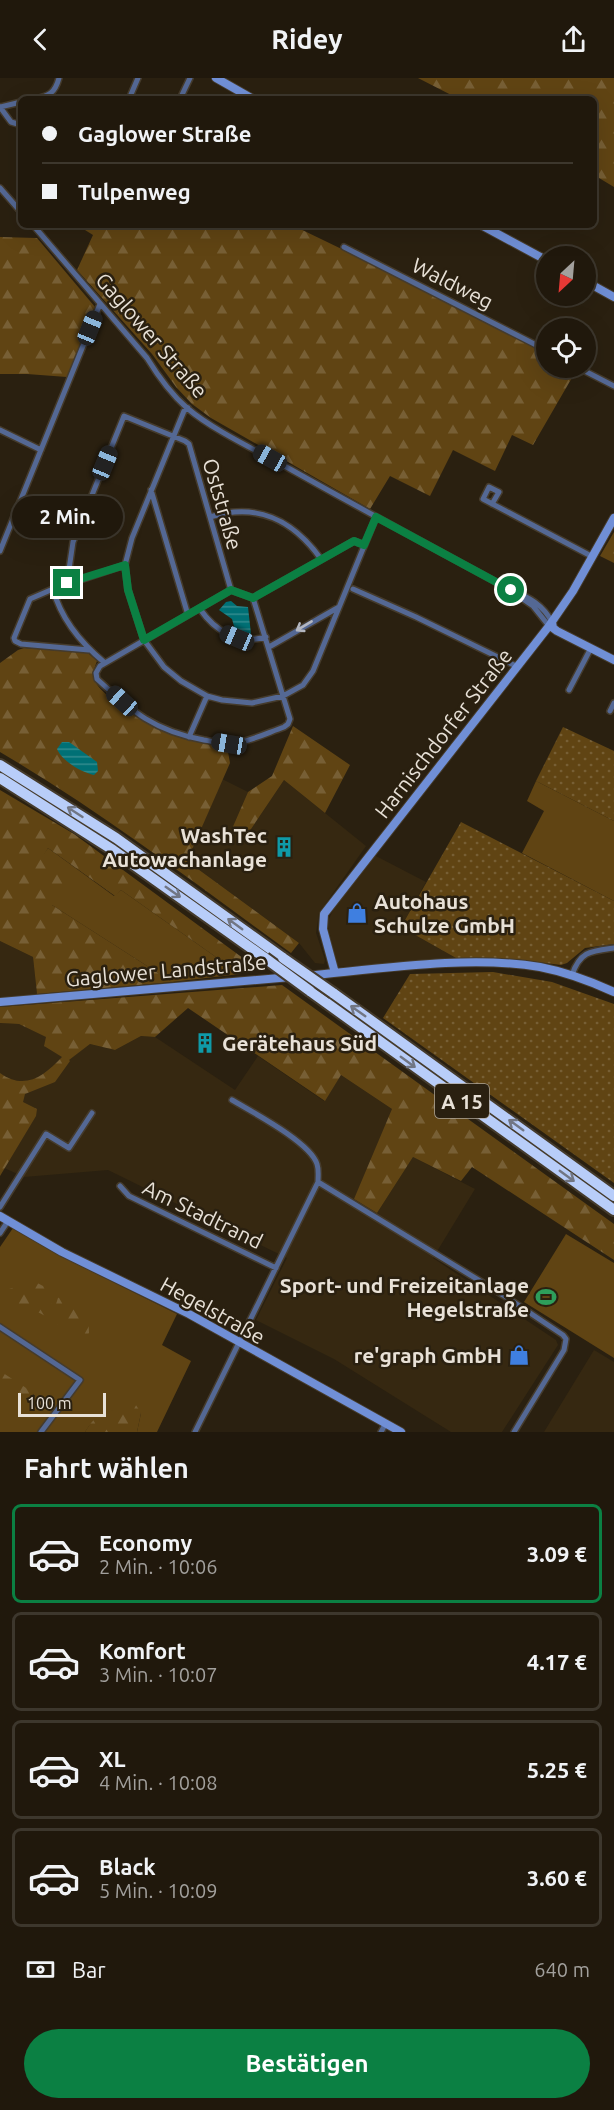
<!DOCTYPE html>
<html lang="de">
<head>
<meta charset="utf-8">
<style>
	:root { --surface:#20180c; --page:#2d251a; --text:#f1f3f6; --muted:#a2a09d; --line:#3d372d; --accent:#0b8043 }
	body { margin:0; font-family:Ubuntu,sans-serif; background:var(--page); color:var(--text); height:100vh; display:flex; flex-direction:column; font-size:22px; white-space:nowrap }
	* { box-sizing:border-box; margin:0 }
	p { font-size:20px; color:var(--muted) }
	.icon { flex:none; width:33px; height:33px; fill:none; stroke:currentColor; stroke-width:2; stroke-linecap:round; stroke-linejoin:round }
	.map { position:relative; height:1354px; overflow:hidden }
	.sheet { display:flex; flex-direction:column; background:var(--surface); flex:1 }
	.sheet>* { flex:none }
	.banner { position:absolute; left:18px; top:18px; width:579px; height:132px; border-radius:9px; box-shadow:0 6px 24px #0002,0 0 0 2px var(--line); display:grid; align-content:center; height:132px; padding:0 24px; background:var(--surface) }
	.needle { width:39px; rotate:206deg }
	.controls { position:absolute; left:536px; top:168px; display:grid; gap:12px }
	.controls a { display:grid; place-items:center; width:60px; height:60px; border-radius:50%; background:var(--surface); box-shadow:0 6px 24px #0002,0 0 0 2px var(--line); font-size:30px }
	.scale { position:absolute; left:18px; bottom:15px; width:88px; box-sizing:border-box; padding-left:6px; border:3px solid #e8e1d7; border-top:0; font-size:16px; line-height:21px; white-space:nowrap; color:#e8e1d7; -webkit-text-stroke:4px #2a2010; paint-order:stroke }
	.end { position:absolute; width:27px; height:27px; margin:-14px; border:8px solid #0b8043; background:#fff; box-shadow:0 0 0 3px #fff }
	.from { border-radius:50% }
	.bubble { position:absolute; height:42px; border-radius:21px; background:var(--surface); box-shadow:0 6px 24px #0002,0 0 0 2px var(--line); font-size:20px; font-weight:700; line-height:42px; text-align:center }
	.car { position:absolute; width:18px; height:36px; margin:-18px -9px; border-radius:8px; box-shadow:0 0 4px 2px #0007; background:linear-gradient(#222 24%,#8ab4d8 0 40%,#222 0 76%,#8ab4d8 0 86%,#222 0) }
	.banner b { display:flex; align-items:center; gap:21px; height:57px; font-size:22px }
	.banner b+b { border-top:2px solid var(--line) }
	.banner i { width:15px; height:15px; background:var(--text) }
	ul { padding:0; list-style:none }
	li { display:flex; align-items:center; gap:18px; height:99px; margin:0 12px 9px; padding:0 12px; border:3px solid var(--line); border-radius:9px }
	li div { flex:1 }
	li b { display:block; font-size:22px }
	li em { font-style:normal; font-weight:700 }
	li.on { border-color:var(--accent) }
	li>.icon { width:54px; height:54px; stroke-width:1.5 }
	h2 { padding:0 24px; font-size:27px; line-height:72px }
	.pay { display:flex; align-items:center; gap:15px; height:66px; padding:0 24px; font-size:22px }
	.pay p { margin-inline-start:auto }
	.cta { display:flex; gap:12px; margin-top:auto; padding:12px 24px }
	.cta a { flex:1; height:69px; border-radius:36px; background:var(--accent); color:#fff; font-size:24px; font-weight:700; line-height:69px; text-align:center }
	header { display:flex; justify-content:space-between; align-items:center; height:78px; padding:0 24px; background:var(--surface); font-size:27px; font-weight:700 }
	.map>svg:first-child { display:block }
	.built { fill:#362811 }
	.grass { fill:#604413 }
	.forest { fill:url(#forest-firs) }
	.garden { fill:url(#garden-dots) }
	.water { fill:url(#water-rules) }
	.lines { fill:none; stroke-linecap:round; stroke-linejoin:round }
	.street-casing { stroke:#453b2c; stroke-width:8 }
	.secondary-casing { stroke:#453b2c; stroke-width:10 }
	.highway-casing { stroke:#453b2c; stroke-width:14 }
	.street { stroke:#546894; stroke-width:5 }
	.secondary { stroke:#708fd6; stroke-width:8 }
	.highway { stroke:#b8cdf9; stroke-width:10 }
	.highway-bridge-casing { stroke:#453b2c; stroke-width:14; stroke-linecap:butt }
	.highway-bridge { stroke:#b8cdf9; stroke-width:10 }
	.oneway { stroke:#b4b7c0 }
	.oneway2 { stroke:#717684 }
	.route { stroke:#0b8043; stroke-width:8 }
	.labels { text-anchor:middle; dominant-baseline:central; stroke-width:5; stroke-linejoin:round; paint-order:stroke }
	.shield { fill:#2a2010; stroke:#afa79b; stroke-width:1.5 }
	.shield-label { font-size:20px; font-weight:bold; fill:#e8e1d7 }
	.street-label { font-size:21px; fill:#e8e1d7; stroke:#2a2010 }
	.poi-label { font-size:21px; font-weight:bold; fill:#e8e1d7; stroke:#2a2010; text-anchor:end }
</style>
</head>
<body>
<header><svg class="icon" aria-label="back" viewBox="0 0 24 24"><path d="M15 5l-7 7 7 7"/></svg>Ridey<svg class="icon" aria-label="share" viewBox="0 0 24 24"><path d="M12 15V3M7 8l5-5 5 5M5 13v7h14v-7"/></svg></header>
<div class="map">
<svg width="614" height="1354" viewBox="0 0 614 1354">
	<defs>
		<pattern id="forest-firs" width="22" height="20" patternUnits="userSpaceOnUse" patternTransform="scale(1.5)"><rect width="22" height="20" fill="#604413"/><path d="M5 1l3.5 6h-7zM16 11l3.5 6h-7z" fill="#775f35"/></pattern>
		<pattern id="garden-dots" width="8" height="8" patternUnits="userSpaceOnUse" patternTransform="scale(1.5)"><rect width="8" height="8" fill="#604413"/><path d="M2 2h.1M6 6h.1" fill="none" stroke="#775f35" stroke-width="1.8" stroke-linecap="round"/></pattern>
		<pattern id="water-rules" width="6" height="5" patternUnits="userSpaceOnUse" patternTransform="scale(1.5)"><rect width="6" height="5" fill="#007075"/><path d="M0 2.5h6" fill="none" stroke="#328b8e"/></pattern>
	</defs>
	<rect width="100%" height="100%" fill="#2a2010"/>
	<path class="built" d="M222,701L248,714L231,753L245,760L284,702L366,768L319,835L316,855L325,882L324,886L315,885L299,865L187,783Z
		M374,777L426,804L401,849L456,880L338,889L327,845L334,830Z
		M0,863L33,879L37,916L0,919Z
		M0,945L19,946L47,959L44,968L68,982L90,966L115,972L141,958L155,959L235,1012L258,978L324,1023L341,997L392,1031L377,1135L413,1079L475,1111L433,1180L556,1262L558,1267L502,1354H451L334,1281L256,1242L287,1180L108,1092L24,1099L0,1088Z
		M594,1272L614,1284V1354H544Z"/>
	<path class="grass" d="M536,703L614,743V823L522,775L544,733L527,723Z
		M48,770L114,818L121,812L240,896L172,904L52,827L41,780Z
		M13,1150L61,1178L177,1236L162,1267L191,1283L157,1354H137L141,1335C115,1329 100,1331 85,1354H0V1169Z
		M566,1156L614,1185V1280L524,1224Z"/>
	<path class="forest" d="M418,0H614V109L594,97V21H459Z
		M77,147H292L414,206L420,204L424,210L546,275V290H574L577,291L533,367L512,357L495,393L453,372L430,418L390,398L370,431L211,340L192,326L176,309L152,276L77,192L93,157Z
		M0,159L37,160L95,229L67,299L27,296H0Z
		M614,454V485L600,478Z
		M24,570L88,575L97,583C95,589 92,594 94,601C100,619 154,650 172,657C190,663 209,665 227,668L230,685L187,783L299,865L291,875C196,806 102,734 0,674V585L18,572Z
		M293,648L350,687L325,735L284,702L245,760L231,753L248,714L272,698Z
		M0,712L74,756L251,886L240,896L121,812L115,818L48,770L42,780L70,799L52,827L172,904L37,916L33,879L0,863Z
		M282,907L614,1146V1182L472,1089L461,1103L413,1079L377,1135L354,1121L392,1031L341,997L325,1023L188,930L155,959L141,958L115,972L90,966L69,982L70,983L55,1004L25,1016L23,1024L37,1031L36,1038L0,1098V995C25,1013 44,998 62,979L44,968L46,959L19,946L0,945V929Z
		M28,1200L43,1208L52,1226H56L58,1220L63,1218L74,1226L88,1232L89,1255L84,1262C70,1259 63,1251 52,1242C45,1237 26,1228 17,1227L9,1211L18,1208L22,1201Z
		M0,1293L37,1317L44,1328L43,1332L32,1336L12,1322L8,1315L0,1311Z
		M134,1324L141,1335L137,1354H85C95,1337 105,1331 125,1331Z"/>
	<path class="garden" d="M563,649L614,673V743L536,703Z
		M461,744L614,823V866L585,870L567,885L561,887L515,881L456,880L401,849Z
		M493,894L552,904L614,926V1105L383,940L410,896Z"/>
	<path class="water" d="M231,523L237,528L248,529L251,556L235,552L232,541L219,532L226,524Z
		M62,664H69L97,684L98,693L94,697C81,694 62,683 57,671Z"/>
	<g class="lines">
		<g class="street-casing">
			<path id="street" d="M35,21C49,18 55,15 59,0
				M129,21L138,0
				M180,21L190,0
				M0,29L11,44L21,47
				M0,29L21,24
				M0,110L21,134
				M33,147L147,280C158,298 171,316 187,330C214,353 258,373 290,391C363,432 437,472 511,512C529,519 543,527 552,544
				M344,169L546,272
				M579,290L614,308
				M188,330L184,333L132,460L125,487L128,512L144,562L164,589L181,603L207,618L222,622L252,625L283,618L303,607L313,593L376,439
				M0,352L41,372
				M151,412L188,537
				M492,426L499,414L489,409L483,421L593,479
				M210,439C258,424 293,442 321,481
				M0,473L100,226
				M67,505L73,464L124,338L185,363L189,366L231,512
				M53,511L125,487
				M353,511L416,539L518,589
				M231,512L100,588L96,595L97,601C133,634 154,653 204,662C212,663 223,667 231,666C249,664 267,655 284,649L288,646L290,641L253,520
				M231,512L253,520
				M517,517L533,528L549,548
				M253,520L354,463L364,467
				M200,531C215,553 238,567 266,559
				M269,569L339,529
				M89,572L21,566L15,563L14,560L30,521L53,511C61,541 82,566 105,585
				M569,612L591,570
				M610,633L614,625
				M189,659L207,618
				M572,897C580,873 591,873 614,870
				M318,1104L503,1217L563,1257L566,1261L564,1272L514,1354
				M120,1108L129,1118L276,1190
				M0,1129L46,1056L69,1070L92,1035
				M0,1155L8,1143
				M0,1249L80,1302L41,1354
				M195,1354L318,1104C318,1098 319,1092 317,1086C310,1064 252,1034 232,1022
				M381,1354L386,1345"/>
		</g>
		<g class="secondary-casing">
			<path id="secondary" d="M216,0L253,21
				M481,147L546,182
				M585,203L614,219
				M552,544L553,550L557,553L614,582
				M335,895L323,851L324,836L549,548L573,513L614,440
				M306,898C379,891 469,877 540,889C566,894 590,903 614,914
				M0,924L291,899
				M0,1138L62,1174L189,1236L401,1354"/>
		</g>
		<g class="highway-casing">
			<path id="highway" d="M0,687L116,760L283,880
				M0,700L113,772L265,880
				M310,913L614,1132
				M333,915L614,1118"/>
		</g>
		<use href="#street" class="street"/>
		<use href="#secondary" class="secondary"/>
		<use href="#highway" class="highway"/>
		<g class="highway-bridge-casing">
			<path id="highway-bridge" d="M265,880L310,913
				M283,880L333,915"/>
		</g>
		<use href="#highway-bridge" class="highway-bridge"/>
	</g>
	<defs><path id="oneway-shaft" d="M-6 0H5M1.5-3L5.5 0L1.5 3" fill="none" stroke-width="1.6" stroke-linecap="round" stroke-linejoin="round" transform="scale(1.5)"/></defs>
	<use class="oneway" href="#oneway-shaft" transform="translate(304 548) rotate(149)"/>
	<g class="oneway2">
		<use href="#oneway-shaft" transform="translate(75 734) rotate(-147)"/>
		<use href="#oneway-shaft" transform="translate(173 814) rotate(35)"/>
		<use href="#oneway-shaft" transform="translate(235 846) rotate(-144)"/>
		<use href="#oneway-shaft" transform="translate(358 933) rotate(-145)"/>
		<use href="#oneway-shaft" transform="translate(408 984) rotate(36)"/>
		<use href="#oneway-shaft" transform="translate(516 1047) rotate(-144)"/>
		<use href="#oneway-shaft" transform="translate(567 1098) rotate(36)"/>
	</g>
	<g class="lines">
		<path class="route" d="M67,505L125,487L128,512L144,562L231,512L253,520L354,463L364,467L376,439L511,512"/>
	</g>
	<defs>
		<g id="building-bare" transform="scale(1.62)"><path d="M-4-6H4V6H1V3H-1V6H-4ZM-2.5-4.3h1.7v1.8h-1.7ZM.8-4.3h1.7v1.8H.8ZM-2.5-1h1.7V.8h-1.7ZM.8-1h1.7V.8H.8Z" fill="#0f9aa8" stroke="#2a2010" stroke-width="2.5" paint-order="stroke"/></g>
		<g id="shop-bare" transform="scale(1.62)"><path d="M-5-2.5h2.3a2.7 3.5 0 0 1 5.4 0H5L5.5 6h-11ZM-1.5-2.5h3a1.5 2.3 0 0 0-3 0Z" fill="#3f7fe0" stroke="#2a2010" stroke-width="2.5" paint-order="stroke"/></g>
		<g id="stadium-bare" transform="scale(1.62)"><path d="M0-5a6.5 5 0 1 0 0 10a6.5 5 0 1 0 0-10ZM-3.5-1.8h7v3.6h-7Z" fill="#2e9e5b" stroke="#2a2010" stroke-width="2.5" paint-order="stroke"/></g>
	</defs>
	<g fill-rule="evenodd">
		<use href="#building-bare" x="284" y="769"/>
		<use href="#shop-bare" x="357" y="835"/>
		<use href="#building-bare" x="205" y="965"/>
		<use href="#stadium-bare" x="546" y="1219"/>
		<use href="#shop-bare" x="519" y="1277"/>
	</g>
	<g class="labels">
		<rect class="shield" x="435" y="1006" width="54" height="34" rx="4.5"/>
		<g class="shield-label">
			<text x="462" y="1023">A 15</text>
		</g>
		<g class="street-label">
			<text transform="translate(453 205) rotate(27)">Waldweg</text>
			<text transform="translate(152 257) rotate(49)">Gaglower Straße</text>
			<text transform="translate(223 426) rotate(74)">Oststraße</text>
			<text transform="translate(443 655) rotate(-52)">Harnischdorfer Straße</text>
			<text transform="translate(166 892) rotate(-5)">Gaglower Landstraße</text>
			<text transform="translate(203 1136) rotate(26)">Am Stadtrand</text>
			<text transform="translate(213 1232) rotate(29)">Hegelstraße</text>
		</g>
		<g class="poi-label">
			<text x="267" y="757">WashTec<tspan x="267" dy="24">Autowachanlage</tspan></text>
			<text x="374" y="823" text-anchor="start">Autohaus<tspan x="374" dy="24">Schulze GmbH</tspan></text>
			<text x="222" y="965" text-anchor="start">Gerätehaus Süd</text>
			<text x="529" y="1207">Sport- und Freizeitanlage<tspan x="529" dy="24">Hegelstraße</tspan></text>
			<text x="502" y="1277">re'graph GmbH</text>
		</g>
	</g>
</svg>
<div class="controls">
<a><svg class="needle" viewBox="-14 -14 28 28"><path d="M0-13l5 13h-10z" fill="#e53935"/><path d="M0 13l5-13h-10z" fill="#a2a09d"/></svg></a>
<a><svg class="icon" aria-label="locate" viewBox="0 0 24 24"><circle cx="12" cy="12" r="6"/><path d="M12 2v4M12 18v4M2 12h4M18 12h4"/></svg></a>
</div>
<div class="scale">100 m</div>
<i class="end from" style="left:511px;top:512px"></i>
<i class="end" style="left:67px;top:505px"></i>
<div class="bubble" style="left:12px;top:418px;width:111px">2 Min.</div>
<i class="car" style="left:90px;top:250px;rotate:22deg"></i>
<i class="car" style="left:270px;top:380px;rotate:299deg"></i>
<i class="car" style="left:105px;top:385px;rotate:22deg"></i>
<i class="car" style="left:237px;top:560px;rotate:293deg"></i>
<i class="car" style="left:122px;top:623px;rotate:312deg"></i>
<i class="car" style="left:229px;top:666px;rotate:280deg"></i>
<div class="banner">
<b><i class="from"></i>Gaglower Straße</b>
<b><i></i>Tulpenweg</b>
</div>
</div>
<section class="sheet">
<h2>Fahrt wählen</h2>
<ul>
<li class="on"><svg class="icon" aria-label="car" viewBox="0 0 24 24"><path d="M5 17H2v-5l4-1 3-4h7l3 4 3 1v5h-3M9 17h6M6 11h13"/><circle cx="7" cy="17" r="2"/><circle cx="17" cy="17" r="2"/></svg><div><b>Economy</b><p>2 Min. · 10:06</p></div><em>3.09 €</em></li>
<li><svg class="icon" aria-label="car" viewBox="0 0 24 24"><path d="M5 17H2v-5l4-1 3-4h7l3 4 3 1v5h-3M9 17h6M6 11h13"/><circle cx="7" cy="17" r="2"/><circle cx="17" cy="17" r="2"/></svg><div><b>Komfort</b><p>3 Min. · 10:07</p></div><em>4.17 €</em></li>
<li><svg class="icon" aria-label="car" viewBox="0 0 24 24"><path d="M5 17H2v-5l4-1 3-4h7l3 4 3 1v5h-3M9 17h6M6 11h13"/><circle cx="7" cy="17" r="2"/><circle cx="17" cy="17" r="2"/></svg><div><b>XL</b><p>4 Min. · 10:08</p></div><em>5.25 €</em></li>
<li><svg class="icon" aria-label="car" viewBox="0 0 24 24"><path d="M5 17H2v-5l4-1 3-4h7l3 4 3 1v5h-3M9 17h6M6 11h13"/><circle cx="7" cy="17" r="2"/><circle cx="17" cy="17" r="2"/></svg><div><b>Black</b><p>5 Min. · 10:09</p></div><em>3.60 €</em></li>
</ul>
<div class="pay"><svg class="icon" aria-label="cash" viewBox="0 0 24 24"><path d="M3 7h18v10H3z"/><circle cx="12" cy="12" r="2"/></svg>Bar<p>640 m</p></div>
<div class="cta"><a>Bestätigen</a></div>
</section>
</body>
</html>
